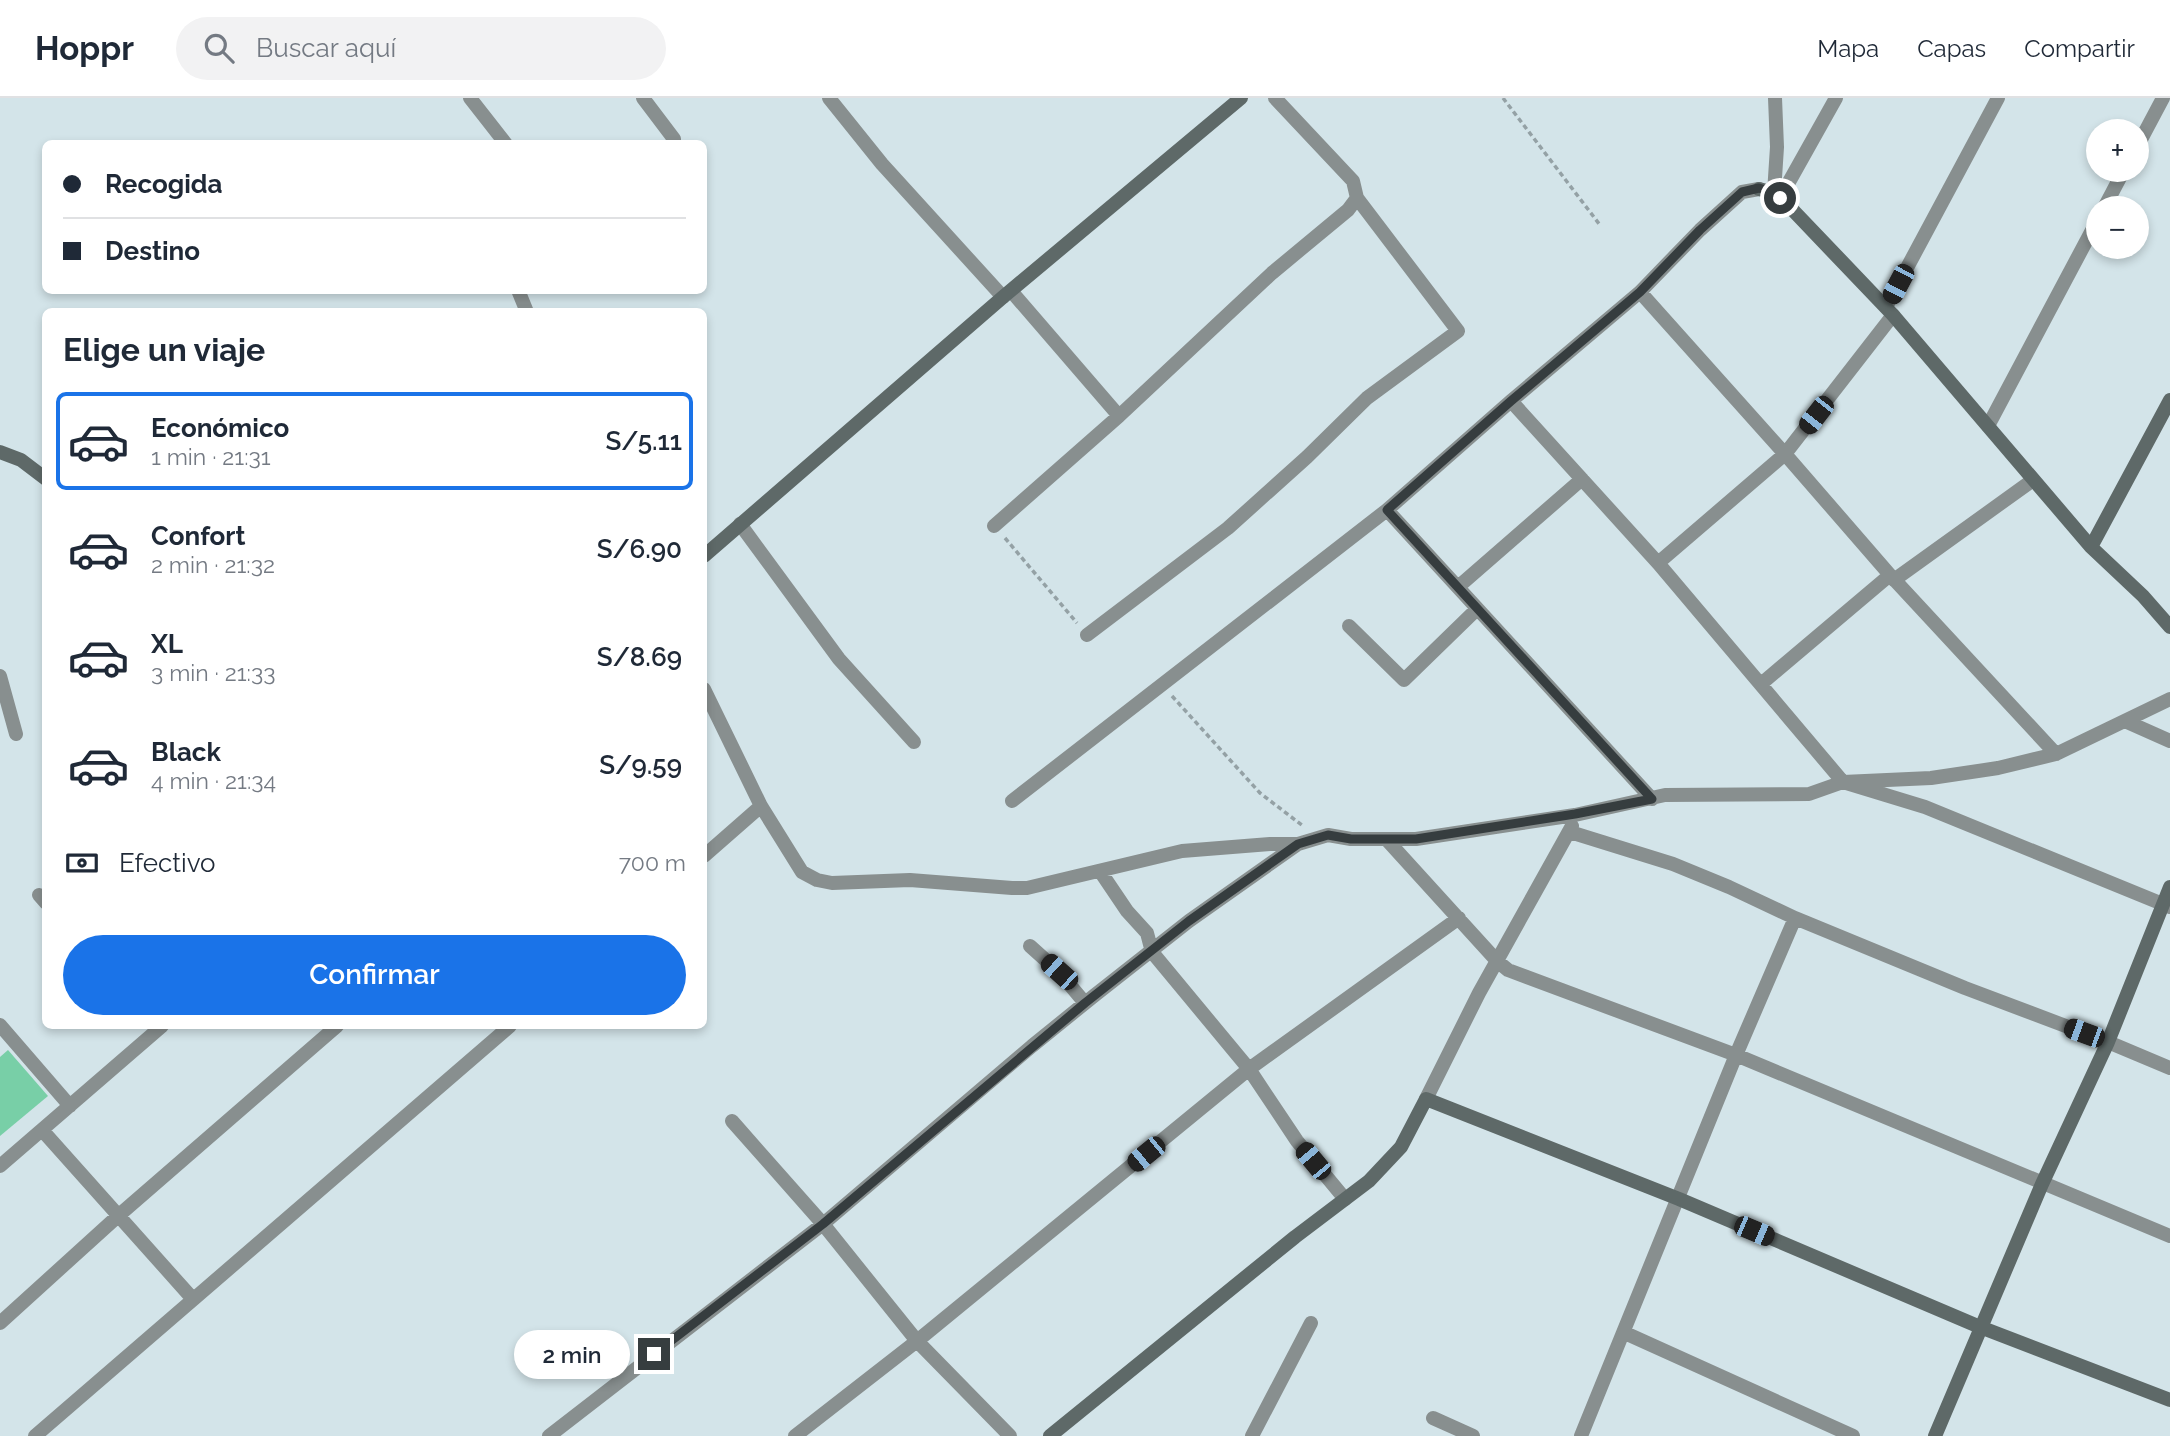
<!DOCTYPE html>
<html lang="es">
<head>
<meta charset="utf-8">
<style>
	:root { --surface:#fff; --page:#f2f2f3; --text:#1f2937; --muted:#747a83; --line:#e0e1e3; --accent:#1a73e8 }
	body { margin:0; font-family:Raleway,sans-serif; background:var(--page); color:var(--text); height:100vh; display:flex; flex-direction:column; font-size:26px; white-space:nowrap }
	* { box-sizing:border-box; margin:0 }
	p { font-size:23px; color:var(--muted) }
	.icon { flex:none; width:38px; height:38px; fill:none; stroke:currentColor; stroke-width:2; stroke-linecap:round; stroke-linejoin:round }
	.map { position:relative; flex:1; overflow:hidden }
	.side { position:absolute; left:42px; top:210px; width:665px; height:721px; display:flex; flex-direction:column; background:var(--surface); border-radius:10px; box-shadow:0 4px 10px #0003 }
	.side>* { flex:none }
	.banner { position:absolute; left:42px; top:42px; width:665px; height:154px; border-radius:10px; box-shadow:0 4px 10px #0003; display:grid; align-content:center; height:154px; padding:0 21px; background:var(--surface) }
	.controls { position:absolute; left:2086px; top:21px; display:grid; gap:14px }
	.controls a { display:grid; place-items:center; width:63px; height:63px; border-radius:50%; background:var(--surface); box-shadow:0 4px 10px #0003; font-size:35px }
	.end { position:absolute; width:32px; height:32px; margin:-16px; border:9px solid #363d3f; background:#fff; box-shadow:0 0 0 4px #fff }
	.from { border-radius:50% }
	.bubble { position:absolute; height:49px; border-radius:24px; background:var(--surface); box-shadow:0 4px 10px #0003; font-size:23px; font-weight:600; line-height:49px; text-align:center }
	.car { position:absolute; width:21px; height:42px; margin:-21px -10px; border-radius:9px; box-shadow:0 0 5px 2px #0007; background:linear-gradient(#222 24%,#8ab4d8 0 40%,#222 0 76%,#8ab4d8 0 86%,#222 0) }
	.banner b { display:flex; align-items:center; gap:24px; height:66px; font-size:26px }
	.banner b+b { border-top:2px solid var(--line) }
	.banner i { width:18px; height:18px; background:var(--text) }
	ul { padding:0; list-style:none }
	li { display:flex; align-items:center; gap:21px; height:98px; margin:0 14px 10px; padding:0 7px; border:4px solid transparent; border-radius:10px }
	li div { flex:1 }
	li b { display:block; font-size:26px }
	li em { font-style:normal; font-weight:600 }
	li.selected { border-color:var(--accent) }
	li>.icon { width:63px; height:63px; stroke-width:1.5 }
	h2 { padding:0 21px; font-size:32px; line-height:84px }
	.pay { display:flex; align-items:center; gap:18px; height:77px; padding:0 21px; font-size:26px }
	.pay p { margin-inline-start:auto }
	.action { display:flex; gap:14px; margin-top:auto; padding:14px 21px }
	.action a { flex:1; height:80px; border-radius:42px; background:var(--accent); color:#fff; font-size:28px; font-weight:600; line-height:80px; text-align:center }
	header { display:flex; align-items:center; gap:42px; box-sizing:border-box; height:98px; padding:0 35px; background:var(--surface); border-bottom:2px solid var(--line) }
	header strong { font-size:33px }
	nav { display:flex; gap:38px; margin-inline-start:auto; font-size:24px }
	.search { width:490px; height:63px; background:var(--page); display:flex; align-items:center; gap:18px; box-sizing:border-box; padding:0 24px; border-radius:38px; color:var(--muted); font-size:26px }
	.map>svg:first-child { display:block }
	.green { fill:#78cfa7 }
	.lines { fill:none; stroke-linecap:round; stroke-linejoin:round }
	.path { stroke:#94a1a5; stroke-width:3.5; stroke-dasharray:5 3.5; stroke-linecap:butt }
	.street { stroke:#888f8f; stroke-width:14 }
	.secondary { stroke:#5e6968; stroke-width:14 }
	.route { stroke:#363d3f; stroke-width:9 }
</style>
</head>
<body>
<header>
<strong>Hoppr</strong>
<div class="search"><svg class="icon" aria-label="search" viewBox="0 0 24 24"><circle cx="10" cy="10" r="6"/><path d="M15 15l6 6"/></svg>Buscar aquí</div>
<nav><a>Mapa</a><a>Capas</a><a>Compartir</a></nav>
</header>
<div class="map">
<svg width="2170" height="1338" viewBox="0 0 2170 1338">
	<rect width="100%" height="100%" fill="#d3e4e9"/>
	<path class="green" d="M8,952L48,998L0,1038V959Z"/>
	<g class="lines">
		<path class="path" d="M1503,0L1600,127
			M1005,440L1077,525
			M1172,598L1260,695L1303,728"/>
		<path class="street" d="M470,0L506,46
			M643,0L674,41
			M829,0L882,66L1003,199
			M2137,49L2163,0
			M1774,95L1777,49L1775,0
			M1780,100L1836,0
			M2104,110L2124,72
			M518,192L527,214
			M1012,194L1119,318
			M1640,194L1785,356L1890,477L2056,656
			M1886,209L1998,0
			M1511,303L1658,465L1843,684L1925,709L2170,809
			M1988,328L2098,121
			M1387,412L1652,701
			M740,426L839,561L914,644
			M994,428L1119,318L1272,175L1348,112L1357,100
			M1658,465L1785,356L1893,217
			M1894,482L2033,382
			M1458,489L1582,381
			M1349,528L1404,582L1477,511
			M1087,537L1228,430L1307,359L1367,300L1458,233L1357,100L1353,83L1275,0
			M0,578L16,636
			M1761,586L1890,477
			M704,591L761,708L802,774L817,782L832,785L910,782L1012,790H1027L1182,753L1270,746H1298L1328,737L1351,741H1416L1575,717L1665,697L1809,696L1843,684L1931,680L1998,670L2056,656L2170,601
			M2125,623L2170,643
			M1012,703L1387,412L1511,303L1640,194L1700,132L1742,94L1759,91
			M1570,734L1673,766L1729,789L1795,820L1965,890L2108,944L2170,970
			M1387,742L1497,863L1508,872L1736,957L2170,1138
			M704,758L761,708
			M1100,773L1127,813L1147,835L1152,854L1249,971L1297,1043L1345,1101
			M39,797L46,805
			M1030,848L1059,874L1085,905
			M0,927L70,1008
			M1426,1001L1479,895L1572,728
			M732,1023L823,1126L917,1243L1010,1338
			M42,1032L192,1200
			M0,1068L162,928
			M0,1225L118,1118L337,928
			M1625,1235L1853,1338
			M1433,1320L1473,1338
			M35,1338L510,928
			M549,1338L823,1126L1032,948L1095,897L1189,823L1298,746
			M795,1338L917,1243L1249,971L1459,820
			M1252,1338L1311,1225
			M1581,1338L1736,957L1795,820"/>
		<path class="secondary" d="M1759,91L1774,95L1787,106L1893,217L2091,449L2143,498L2170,529
			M0,354L21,362L46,381
			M2091,449L2170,302
			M704,458L1003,199L1241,0
			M1050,1338L1295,1139L1369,1083L1401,1049L1426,1001L1679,1101L1980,1229L2170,1302
			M1935,1338L2042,1086L2108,944L2170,789"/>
	</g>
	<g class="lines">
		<path class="route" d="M654,1256L823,1126L1085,905L1189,823L1298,746L1328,737L1351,741H1416L1575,716L1652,701L1387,412L1511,303L1640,194L1700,132L1742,94L1759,90L1774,95L1780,100"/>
	</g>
</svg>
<div class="controls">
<a>+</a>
<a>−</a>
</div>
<i class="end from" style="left:1780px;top:100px"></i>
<i class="end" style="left:654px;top:1256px"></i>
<div class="bubble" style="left:514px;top:1232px;width:116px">2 min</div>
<i class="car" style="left:1898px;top:186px;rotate:208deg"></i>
<i class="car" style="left:1816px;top:317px;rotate:218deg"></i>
<i class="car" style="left:1059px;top:874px;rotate:312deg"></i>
<i class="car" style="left:2084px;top:935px;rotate:290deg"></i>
<i class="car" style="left:1146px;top:1056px;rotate:231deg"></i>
<i class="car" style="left:1313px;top:1063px;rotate:320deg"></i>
<i class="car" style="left:1754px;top:1133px;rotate:113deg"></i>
<div class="banner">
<b><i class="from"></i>Recogida</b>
<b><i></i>Destino</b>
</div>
<section class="side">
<h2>Elige un viaje</h2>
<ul>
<li class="selected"><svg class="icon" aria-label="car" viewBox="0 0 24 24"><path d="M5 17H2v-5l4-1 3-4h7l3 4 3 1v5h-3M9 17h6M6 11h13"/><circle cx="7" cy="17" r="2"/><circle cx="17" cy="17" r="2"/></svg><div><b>Económico</b><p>1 min · 21:31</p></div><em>S/5.11</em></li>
<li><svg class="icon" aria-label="car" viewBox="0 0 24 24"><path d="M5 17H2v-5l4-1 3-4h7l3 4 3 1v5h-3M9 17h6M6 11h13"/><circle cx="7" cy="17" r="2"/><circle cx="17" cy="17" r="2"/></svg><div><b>Confort</b><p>2 min · 21:32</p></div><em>S/6.90</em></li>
<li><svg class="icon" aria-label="car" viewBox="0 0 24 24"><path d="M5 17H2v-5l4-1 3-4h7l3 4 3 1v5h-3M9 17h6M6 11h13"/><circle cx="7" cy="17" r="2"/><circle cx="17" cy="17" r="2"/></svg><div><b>XL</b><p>3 min · 21:33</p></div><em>S/8.69</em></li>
<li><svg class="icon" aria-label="car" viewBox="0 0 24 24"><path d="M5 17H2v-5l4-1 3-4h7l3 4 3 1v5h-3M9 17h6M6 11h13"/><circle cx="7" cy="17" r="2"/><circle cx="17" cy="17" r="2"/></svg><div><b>Black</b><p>4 min · 21:34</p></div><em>S/9.59</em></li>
</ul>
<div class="pay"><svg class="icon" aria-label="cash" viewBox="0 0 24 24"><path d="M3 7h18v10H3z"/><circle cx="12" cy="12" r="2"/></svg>Efectivo<p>700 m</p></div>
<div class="action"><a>Confirmar</a></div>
</section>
</div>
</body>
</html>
